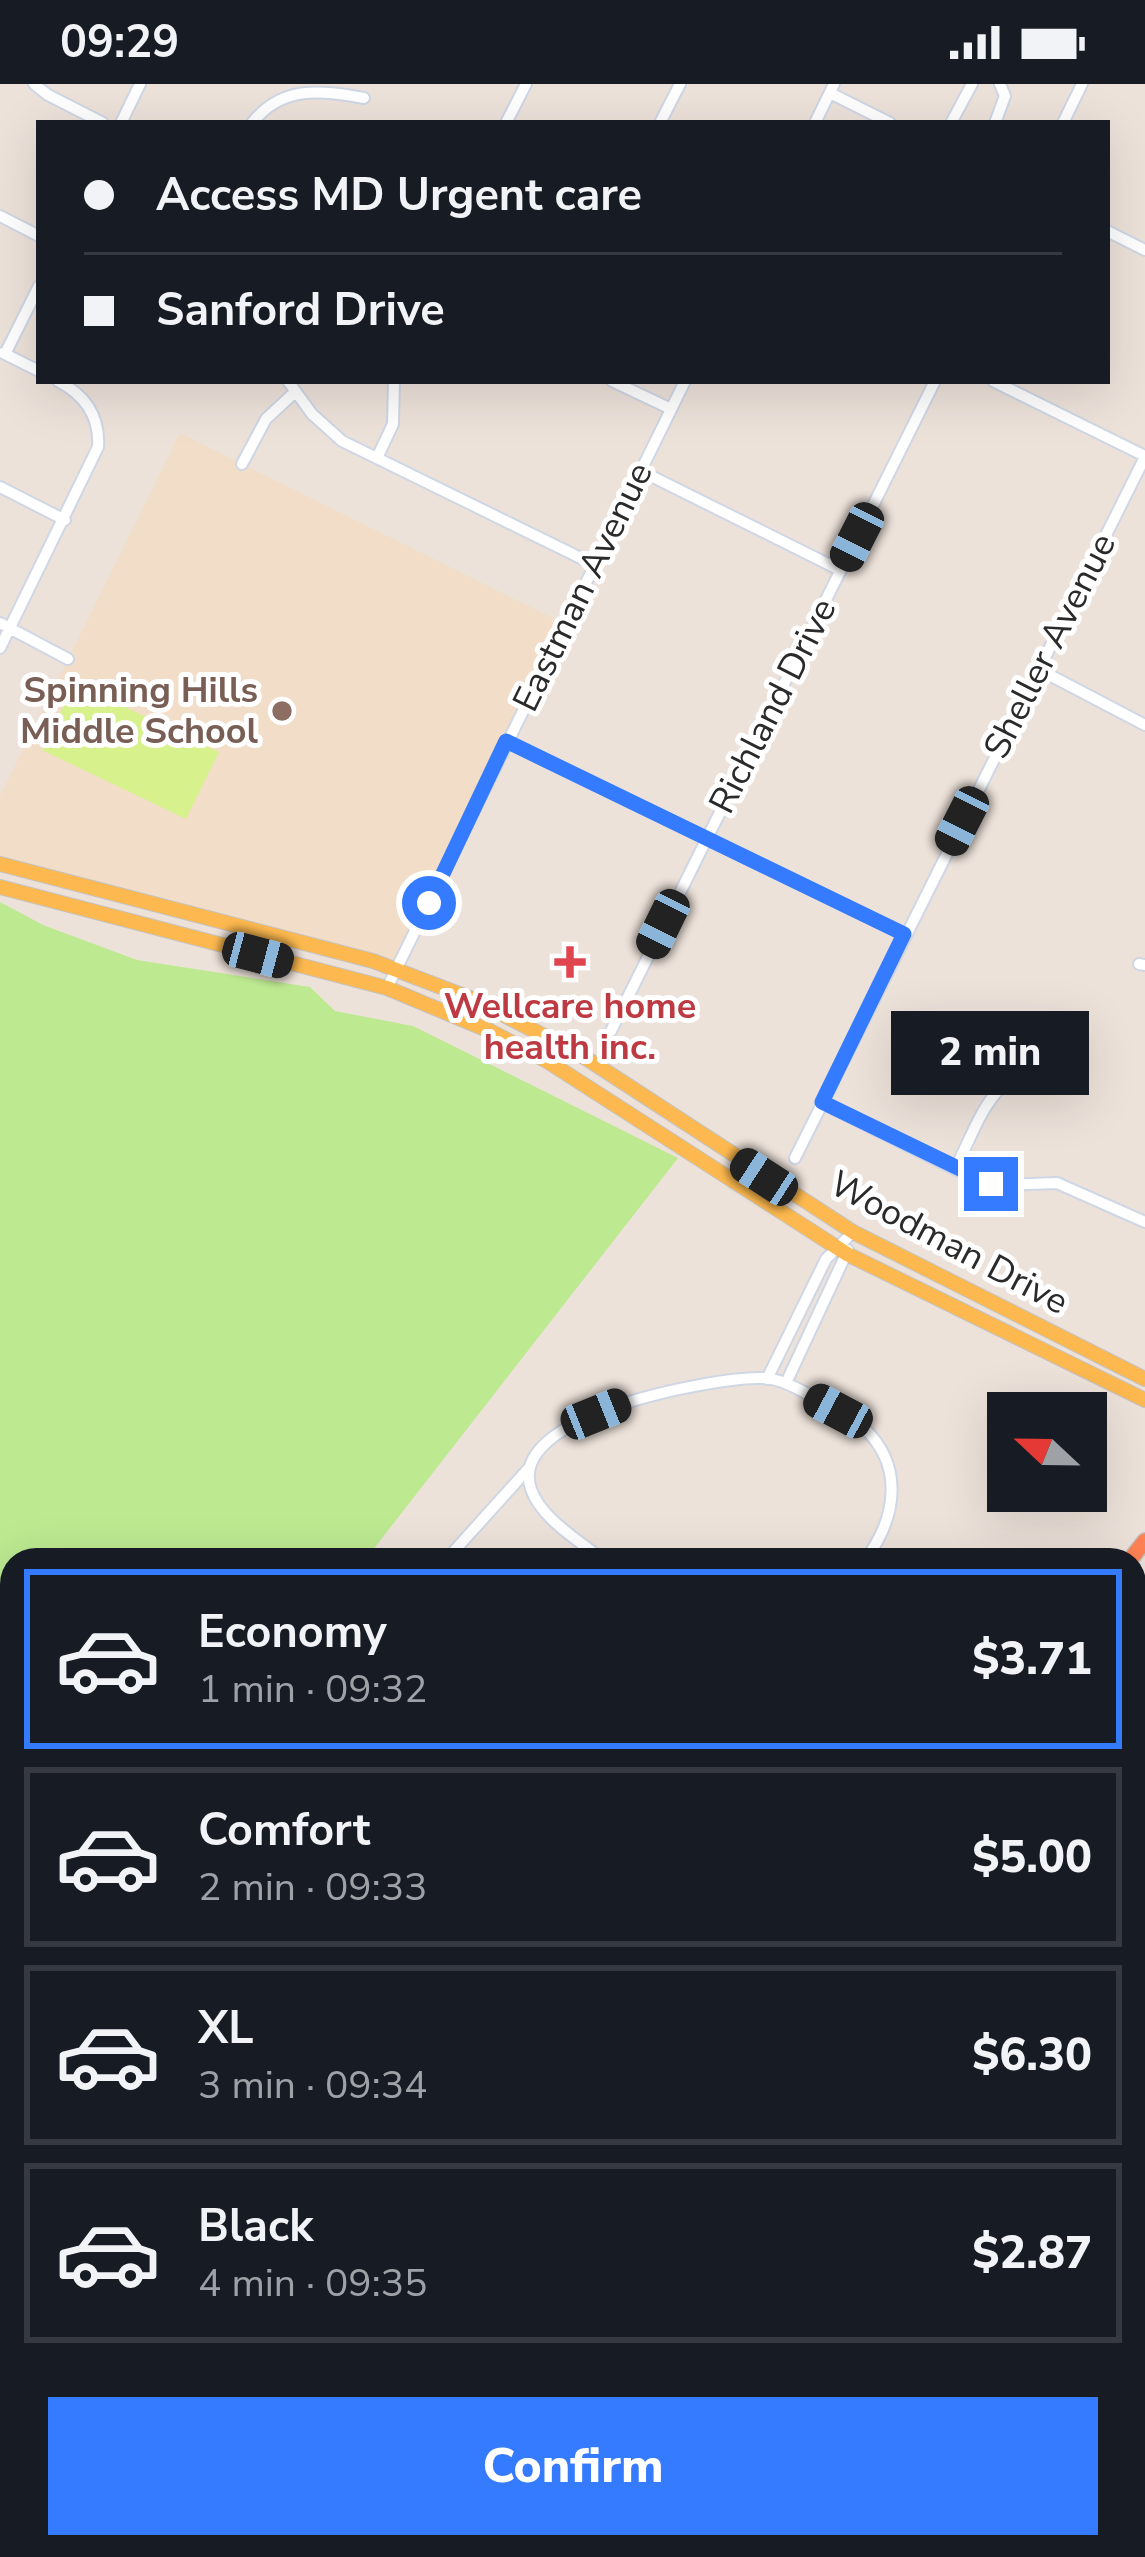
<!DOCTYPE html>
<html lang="en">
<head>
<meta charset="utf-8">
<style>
	:root { --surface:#171b24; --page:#242831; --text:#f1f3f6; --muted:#9ea1a6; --line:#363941; --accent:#357bff }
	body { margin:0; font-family:"Nunito Sans",sans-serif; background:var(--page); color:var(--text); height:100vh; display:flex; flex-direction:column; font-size:45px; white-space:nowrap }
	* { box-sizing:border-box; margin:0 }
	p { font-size:39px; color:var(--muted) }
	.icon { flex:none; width:66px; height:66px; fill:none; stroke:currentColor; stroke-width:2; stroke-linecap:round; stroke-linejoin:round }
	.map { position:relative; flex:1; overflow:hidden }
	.drawer { position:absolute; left:0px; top:1464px; width:1146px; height:1011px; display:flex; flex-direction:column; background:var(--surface); border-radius:36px 36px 0 0; box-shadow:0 12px 48px #0002 }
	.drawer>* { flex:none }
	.hud { position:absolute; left:36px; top:36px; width:1074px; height:264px; border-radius:0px; box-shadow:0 12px 48px #0002; display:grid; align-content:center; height:264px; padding:0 48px; background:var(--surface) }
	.needle { width:78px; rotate:292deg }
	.buttons { position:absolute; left:987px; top:1308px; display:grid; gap:24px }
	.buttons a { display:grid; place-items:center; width:120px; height:120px; border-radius:0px; background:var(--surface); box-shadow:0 12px 48px #0002; font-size:60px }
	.end { position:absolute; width:54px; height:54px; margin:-27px; border:15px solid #357bff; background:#fff; box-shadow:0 0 0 6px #fff }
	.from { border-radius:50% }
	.bubble { position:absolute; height:84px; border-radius:0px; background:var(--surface); box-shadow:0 12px 48px #0002; font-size:39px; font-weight:800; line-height:84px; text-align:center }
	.car { position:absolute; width:36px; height:72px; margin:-36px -18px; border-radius:15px; box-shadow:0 0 9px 3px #0007; background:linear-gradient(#222 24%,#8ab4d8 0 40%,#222 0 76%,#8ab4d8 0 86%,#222 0) }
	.hud b { display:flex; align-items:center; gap:42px; height:114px; font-size:45px }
	.hud b+b { border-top:3px solid var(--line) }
	.hud i { width:30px; height:30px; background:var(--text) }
	ul { padding:21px 0 0; list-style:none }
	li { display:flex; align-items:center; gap:36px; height:180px; margin:0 24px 18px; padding:0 24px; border:6px solid var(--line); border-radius:0px }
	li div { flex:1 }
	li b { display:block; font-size:45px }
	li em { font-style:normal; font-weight:800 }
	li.active { border-color:var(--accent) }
	li>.icon { width:108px; height:108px; stroke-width:1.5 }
	.cta { display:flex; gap:24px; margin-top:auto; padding:24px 48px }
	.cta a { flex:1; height:138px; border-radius:0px; background:var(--accent); color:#fff; font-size:48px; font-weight:800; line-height:138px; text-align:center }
	.status { display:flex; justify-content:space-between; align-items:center; height:84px; padding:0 60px; background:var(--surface); direction:ltr }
	.status svg { height:33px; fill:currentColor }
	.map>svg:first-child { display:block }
	.education { fill:#f1ddc8 }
	.green { fill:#bde991 }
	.pitch { fill:#d7f18c }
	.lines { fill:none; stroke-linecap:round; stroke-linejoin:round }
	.minor-casing { stroke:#cfd6e4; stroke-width:14 }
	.major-casing { stroke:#c3c3c3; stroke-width:16 }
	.highway-casing { stroke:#c3c3c3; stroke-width:18 }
	.minor { stroke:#fff; stroke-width:10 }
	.major { stroke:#fdb94f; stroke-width:14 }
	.highway { stroke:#ff8253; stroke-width:15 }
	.route { stroke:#357bff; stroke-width:15 }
	.education-dot { fill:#8d6e63; stroke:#fff; stroke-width:4.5 }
	.health-dot { fill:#e0444e; stroke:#fff; stroke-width:4.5 }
	.labels { text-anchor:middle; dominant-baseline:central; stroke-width:10; stroke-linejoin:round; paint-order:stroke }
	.street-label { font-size:36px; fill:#2a2a2a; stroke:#fff }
	.education-label { font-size:36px; font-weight:bold; fill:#785e54; stroke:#fff; text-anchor:end }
	.health-label { font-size:36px; font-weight:bold; fill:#be3a42; stroke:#fff }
</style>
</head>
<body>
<div class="status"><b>09:29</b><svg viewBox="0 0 49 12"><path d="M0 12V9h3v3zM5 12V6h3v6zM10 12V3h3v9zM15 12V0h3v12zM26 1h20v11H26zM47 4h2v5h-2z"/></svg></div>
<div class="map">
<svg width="1145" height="2473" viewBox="0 0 1145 2473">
	<rect width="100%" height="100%" fill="#ede2da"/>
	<path class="education" d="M180,349L565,540L395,885L0,780V712Z"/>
	<path class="green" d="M0,818L43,841L137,876L310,903L335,927L413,942L678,1074L365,1476H12V2328L0,2322Z
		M191,2463H345L334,2473H182Z"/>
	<path class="pitch" d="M75,599L219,668L186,735L42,666Z"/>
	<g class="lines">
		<g class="minor-casing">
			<path id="minor" d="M34,0L48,11L103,39
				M830,9L890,39
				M121,39L140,0
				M252,39C282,1 321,6 364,14
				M506,39L526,0
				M660,39L680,0
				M815,39L834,0
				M951,39L972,0
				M995,39L1005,12L1000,0
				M1063,39L1082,0
				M0,132L39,152
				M1107,147L1145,166
				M3,269L39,287
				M5,270L39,202
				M288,297L312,330L342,357L595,481
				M612,297L671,325
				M993,297L1145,372
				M377,374L393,340L394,297
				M242,380L266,335L295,308
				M641,387L840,486
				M0,403L65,436
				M0,539L68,575
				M0,564L98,363C100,332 85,311 58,297
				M1038,585L1145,641
				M506,657L905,851
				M1139,880L1145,881
				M387,904L685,297
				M611,947L935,297
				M822,1019L979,1097L1002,1101L1057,1099L1145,1138
				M795,1074L1145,373
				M955,1085C978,1042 996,967 1060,998
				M767,1295L826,1175L853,1148
				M786,1299L848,1166
				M446,1476L528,1385
				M603,1476C580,1457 541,1435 531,1405C505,1331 709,1295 757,1294C780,1293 798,1305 817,1315C833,1324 851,1331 864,1344C905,1383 896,1435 865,1476
				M1134,2171L1145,2182
				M0,2406L12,2412
				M1090,2463L1108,2473
				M986,2473L991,2463"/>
		</g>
		<g class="major-casing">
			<path id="major" d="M0,780L373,877L475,916L581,971L853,1148L1145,1295
				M0,803L387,904L490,947L547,977L847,1170L1145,1316
				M1134,1707L1145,1696
				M521,2473L526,2463"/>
		</g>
		<g class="highway-casing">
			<path id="highway" d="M1130,1476L1145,1457
				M1134,1512L1145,1500
				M1134,1563L1145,1551
				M1134,1615L1145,1604
				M365,2473L372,2463
				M400,2473L407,2463"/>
		</g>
		<use href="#minor" class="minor"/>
		<use href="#major" class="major"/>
		<use href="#highway" class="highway"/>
	</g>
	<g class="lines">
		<path class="route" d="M429,819L506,657L904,850L822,1018L991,1100"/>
	</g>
	<circle class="education-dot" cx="282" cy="627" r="12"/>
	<path class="health-dot" d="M564 860h12v12h12v12h-12v12h-12v-12h-12v-12h12z"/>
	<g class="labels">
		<g class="street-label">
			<text transform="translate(583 503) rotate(-64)">Eastman Avenue</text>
			<text transform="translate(1050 562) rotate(-63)">Sheller Avenue</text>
			<text transform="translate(773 622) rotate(-63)">Richland Drive</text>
			<text transform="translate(949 1159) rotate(28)">Woodman Drive</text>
		</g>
		<g class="education-label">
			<text x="258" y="606">Spinning Hills<tspan x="258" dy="41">Middle School</tspan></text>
		</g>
		<g class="health-label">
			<text x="570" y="922">Wellcare home<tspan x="570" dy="41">health inc.</tspan></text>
		</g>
	</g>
</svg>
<div class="buttons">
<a><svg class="needle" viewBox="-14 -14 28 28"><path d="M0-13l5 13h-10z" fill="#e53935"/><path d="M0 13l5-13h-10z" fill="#9ea1a6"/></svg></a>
</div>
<i class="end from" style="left:429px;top:819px"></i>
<i class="end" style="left:991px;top:1100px"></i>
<div class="bubble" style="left:891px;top:927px;width:198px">2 min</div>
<i class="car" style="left:857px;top:453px;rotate:207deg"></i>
<i class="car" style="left:962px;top:737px;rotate:207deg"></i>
<i class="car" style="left:663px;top:840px;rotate:206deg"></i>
<i class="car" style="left:258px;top:871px;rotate:105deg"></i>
<i class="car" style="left:764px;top:1093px;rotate:303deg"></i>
<i class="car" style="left:838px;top:1327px;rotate:298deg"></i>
<i class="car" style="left:596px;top:1330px;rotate:68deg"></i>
<div class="hud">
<b><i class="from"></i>Access MD Urgent care</b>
<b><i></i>Sanford Drive</b>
</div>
<section class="drawer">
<ul>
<li class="active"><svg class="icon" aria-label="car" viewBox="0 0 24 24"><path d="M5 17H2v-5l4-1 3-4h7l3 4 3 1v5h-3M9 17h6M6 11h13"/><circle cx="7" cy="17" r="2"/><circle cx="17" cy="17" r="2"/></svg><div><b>Economy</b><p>1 min · 09:32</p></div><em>$3.71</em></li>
<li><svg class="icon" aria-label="car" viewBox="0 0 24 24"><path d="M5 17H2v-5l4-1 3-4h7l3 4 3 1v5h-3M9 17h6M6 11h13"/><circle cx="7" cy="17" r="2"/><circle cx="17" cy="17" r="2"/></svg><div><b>Comfort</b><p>2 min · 09:33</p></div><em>$5.00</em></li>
<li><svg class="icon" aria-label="car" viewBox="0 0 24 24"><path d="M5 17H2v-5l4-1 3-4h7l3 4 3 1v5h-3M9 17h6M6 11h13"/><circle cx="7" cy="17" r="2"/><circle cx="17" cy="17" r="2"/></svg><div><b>XL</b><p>3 min · 09:34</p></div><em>$6.30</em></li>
<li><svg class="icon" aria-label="car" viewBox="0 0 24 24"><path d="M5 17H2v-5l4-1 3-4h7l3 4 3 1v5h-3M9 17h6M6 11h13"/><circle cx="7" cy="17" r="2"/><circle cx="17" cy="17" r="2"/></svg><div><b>Black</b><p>4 min · 09:35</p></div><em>$2.87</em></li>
</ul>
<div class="cta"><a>Confirm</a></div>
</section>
</div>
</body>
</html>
